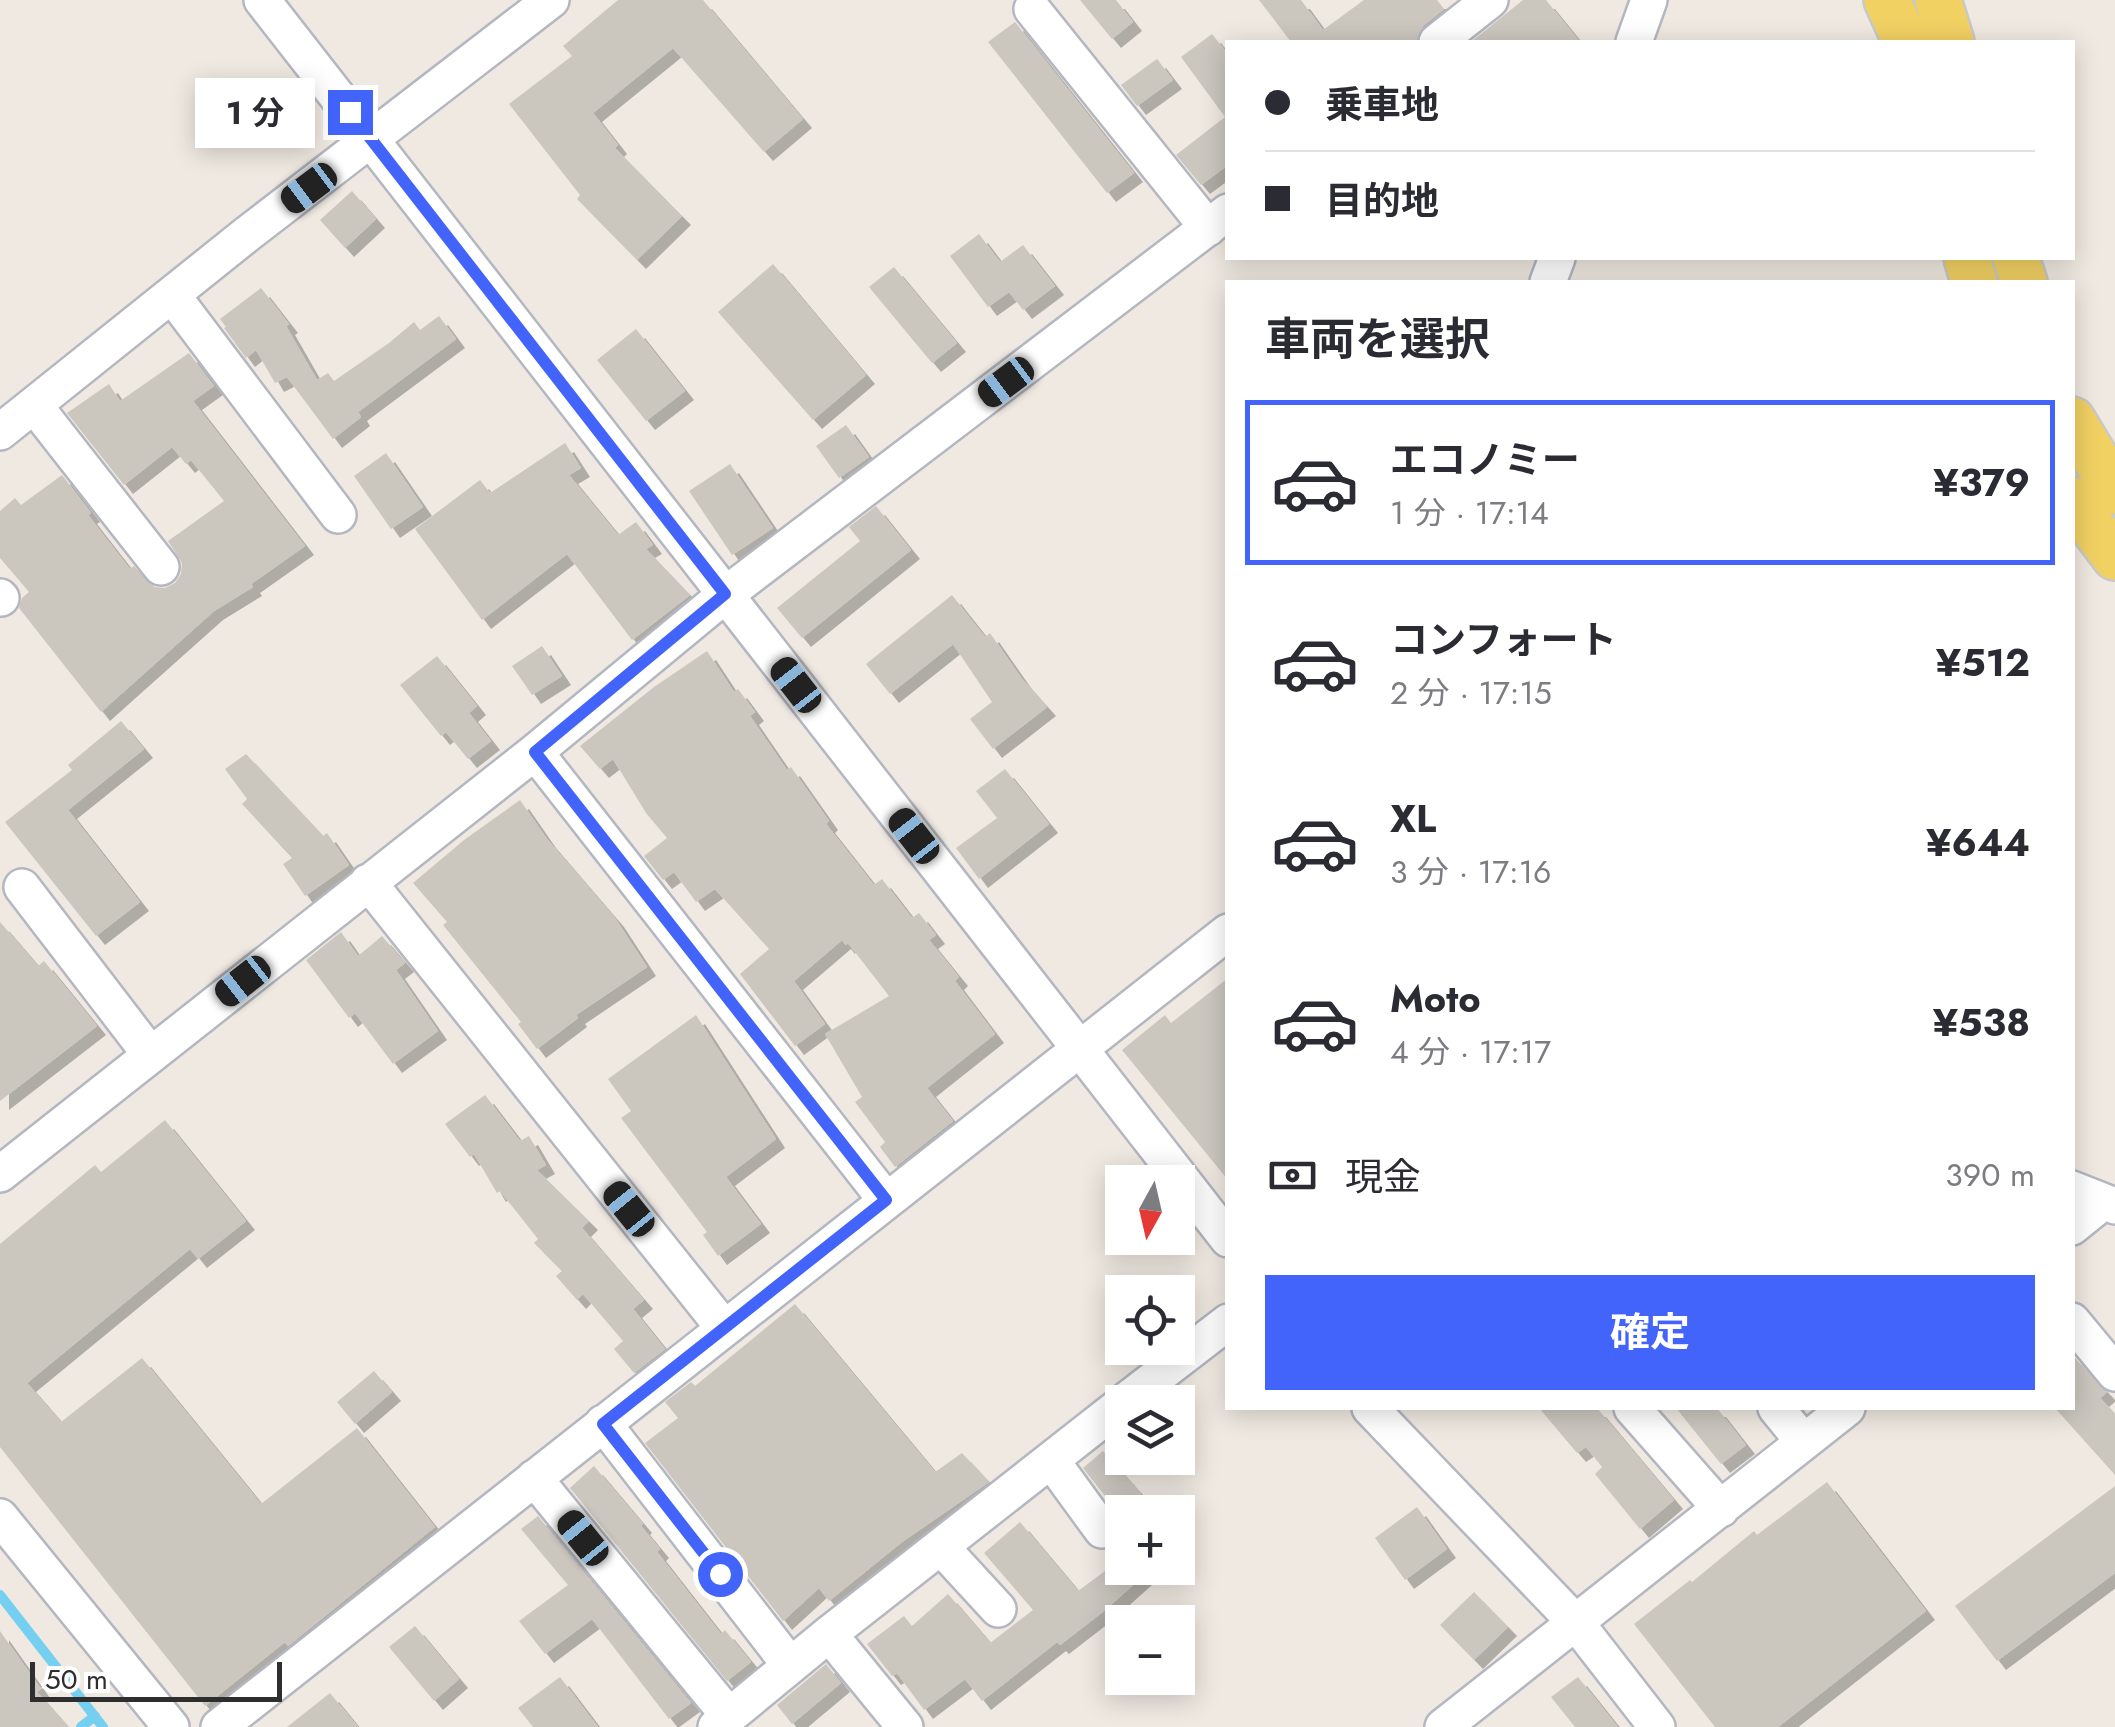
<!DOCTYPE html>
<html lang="ja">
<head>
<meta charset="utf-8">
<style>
	:root { --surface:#fff; --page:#f7f7f7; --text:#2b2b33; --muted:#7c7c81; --line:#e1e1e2; --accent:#4264fb }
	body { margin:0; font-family:Jost,"Noto Sans JP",sans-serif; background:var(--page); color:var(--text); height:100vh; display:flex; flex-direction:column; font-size:38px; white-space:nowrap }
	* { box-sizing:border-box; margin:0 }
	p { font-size:32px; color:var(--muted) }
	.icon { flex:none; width:55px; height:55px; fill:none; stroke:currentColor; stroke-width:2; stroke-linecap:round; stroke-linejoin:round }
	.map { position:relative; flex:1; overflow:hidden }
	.sheet { position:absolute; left:1225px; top:280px; width:850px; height:1130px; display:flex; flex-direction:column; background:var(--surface); border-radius:0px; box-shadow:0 5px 25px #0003 }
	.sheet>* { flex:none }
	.top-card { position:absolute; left:1225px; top:40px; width:850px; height:220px; border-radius:0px; box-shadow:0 5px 25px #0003; display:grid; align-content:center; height:220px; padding:0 40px; background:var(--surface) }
	.needle { width:65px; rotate:188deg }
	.fabs { position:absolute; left:1105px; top:1165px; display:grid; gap:20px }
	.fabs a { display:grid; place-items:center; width:90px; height:90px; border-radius:0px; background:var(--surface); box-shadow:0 5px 25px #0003; font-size:50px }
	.scale { position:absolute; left:30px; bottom:25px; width:252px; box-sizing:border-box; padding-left:10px; border:5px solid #2e2e2e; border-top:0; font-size:28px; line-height:35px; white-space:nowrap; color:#2e2e2e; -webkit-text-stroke:8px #fff; paint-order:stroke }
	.end { position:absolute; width:45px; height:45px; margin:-22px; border:12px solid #4264fb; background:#fff; box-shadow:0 0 0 5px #fff }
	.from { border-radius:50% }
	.bubble { position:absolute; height:70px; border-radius:0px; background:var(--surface); box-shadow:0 5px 25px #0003; font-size:32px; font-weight:700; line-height:70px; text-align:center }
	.car { position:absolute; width:30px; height:60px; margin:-30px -15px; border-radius:12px; box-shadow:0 0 8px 2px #0007; background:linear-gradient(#222 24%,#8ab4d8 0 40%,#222 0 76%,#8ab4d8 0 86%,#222 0) }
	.top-card b { display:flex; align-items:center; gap:35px; height:95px; font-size:38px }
	.top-card b+b { border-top:2px solid var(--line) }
	.top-card i { width:25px; height:25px; background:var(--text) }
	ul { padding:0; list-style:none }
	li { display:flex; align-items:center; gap:30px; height:165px; margin:0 20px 15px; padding:0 20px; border:5px solid transparent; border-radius:0px }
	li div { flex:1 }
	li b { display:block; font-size:38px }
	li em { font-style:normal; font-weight:700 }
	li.on { border-color:var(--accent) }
	li>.icon { width:90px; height:90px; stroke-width:1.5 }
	h2 { padding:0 40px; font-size:45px; line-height:120px }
	.pay { display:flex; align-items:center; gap:25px; height:110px; padding:0 40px; font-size:38px }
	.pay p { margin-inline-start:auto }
	.cta { display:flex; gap:20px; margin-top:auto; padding:20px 40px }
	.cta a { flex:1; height:115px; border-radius:0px; background:var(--accent); color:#fff; font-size:40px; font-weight:700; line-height:115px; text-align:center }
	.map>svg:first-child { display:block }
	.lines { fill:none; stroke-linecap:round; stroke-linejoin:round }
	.stream { stroke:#75cff0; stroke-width:10 }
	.building { fill:#cbc7bf; filter:url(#shadow) }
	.minor-casing { stroke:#b4b7c1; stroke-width:40 }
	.major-casing { stroke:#c9c9c9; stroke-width:50 }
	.minor { stroke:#fff; stroke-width:35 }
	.major { stroke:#f2d163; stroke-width:45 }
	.route { stroke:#4264fb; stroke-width:12 }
</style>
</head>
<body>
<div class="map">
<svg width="2115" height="1727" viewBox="0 0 2115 1727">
	<defs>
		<filter id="shadow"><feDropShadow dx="9" dy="9" stdDeviation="0" flood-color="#0004"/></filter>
	</defs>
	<rect width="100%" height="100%" fill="#efe9e1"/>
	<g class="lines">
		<path class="stream" d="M0,1595L103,1727
			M81,1727L95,1716"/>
	</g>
	<path class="building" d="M618,0H703L803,119L764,152L673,48L593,113L618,145L615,148L682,216L637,260L577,199L580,195L509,104L572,56L563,46Z
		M1080,0H1116L1133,22L1112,39Z
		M1259,0H1301L1323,30L1364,0H1437L1444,9L1423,26L1416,42H1291Z
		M1523,0H1546L1580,42H1471Z
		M1015,22L1134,173L1107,193L988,42Z
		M1212,34L1228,54V165L1201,185L1176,155L1225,117L1181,57Z
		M1157,59L1173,80L1137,106L1121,85Z
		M352,191L376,219L345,248L320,220Z
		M979,234L1000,262L1023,245L1055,286L1023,310L1009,292L988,307L950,256Z
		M773,264L866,375L813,420L718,312Z
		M894,267L957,343L932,363L869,287Z
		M261,288L289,324L286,326L317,380L328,373L334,381L389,343L414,322L420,330L439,316L456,339L358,412L361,417L333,439L287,377L275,383L256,350L246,358L224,328L226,327L220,319Z
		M636,329L685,391L646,421L597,360Z
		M189,353L214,386L193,401L305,546L251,584L253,587L214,611L101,712L19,608L22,598L29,592L0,558V511L15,498L21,505L62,475L91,513L88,515L130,569L134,566L154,587L165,588L175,583L181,574L182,563L168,541L224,501L191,460L186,464L172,447L124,485L67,413L109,384L120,401Z
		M846,425L869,457L839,478L816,446Z
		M565,443L581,468L569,475L618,535L636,522L653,545L646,549L690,595L632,640L567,554L482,620L415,529L480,480L490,493Z
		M386,453L423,507L391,529L354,476Z
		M730,464L773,528L732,555L689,491Z
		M876,506L911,550L802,638L777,608L860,541L849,527Z
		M952,595L985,637L990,633L1022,679L1047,707L993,749L970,719L992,702L953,644L890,694L866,664Z
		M542,646L562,676L532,695L512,666Z
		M707,651L734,692L738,689L755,712L750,716L787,770L791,767L829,821L826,824L874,885L882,879L912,918L919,913L936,935L929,940L959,977L955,981L995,1034L927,1088L953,1121L895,1167L880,1147L885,1142L855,1102L862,1097L825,1034L889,996L848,943L846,945L842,940L794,981L825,1024L795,1046L740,974L769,949L715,889L696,902L674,872L663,880L644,856L667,838L646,813L613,759L600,769L580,746L654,687Z
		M437,656L477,706L469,713L491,741L468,759L446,732L441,736L400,685Z
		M121,721L144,749L68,810L140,902L96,936L5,822L72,770L68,765Z
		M246,754L323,836L327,833L349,865L305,896L283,864L292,858L242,804L247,799L225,769Z
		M1005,769L1049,824L979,879L956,848L997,818L976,791Z
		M520,800L547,839L615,918L647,967L576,1015L578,1018L537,1049L518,1024L521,1022L443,925L447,922L413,883L464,840Z
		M0,922L38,966L44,961L97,1026L0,1101Z
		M341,932L358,956L382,936L405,963L396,970L438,1031L393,1064L355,1013L349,1018L306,960Z
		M1228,978V1180L1122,1050L1165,1015L1171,1023Z
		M696,1015L776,1139L726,1177L761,1224L718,1256L703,1235L707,1232L621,1118L631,1111L608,1079Z
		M485,1095L520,1141L529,1136L546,1165L537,1170L589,1221L582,1228L644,1300L633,1309L665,1349L634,1373L614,1349L623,1341L583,1294L577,1300L556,1276L562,1271L534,1243L538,1239L500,1191L497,1193L474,1154L470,1157L445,1124Z
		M165,1120L246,1221L198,1259L190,1249L27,1383L61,1422L142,1358L261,1504L357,1428L435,1527L288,1646L285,1642L205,1706L0,1447V1244L95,1165L101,1172Z
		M795,1304L935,1472L962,1453L989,1482L902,1542L829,1601L819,1588L783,1621L645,1443L678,1418L665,1402L691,1382L695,1386Z
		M2072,1355L2107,1392L2100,1398L2115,1414V1475L2055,1408H2072Z
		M374,1371L392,1392L355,1424L337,1402Z
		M1539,1408H1597L1674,1500L1640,1529L1595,1474L1602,1467L1586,1447L1577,1453Z
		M1676,1408H1717L1746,1445L1721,1464Z
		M1103,1451L1141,1494L1119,1514L1083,1468Z
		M594,1466L643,1524L641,1526L660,1549L657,1552L721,1634L725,1630L751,1662L727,1681L570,1488Z
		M1827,1482L1926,1611L1778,1727H1715L1634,1624L1690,1580L1692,1582L1754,1531L1757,1535Z
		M2115,1486V1573L1997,1661L1955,1606Z
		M1417,1507L1447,1549L1405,1580L1375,1538Z
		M538,1516L691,1703L669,1719L592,1619L545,1654L519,1621L568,1585L521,1529Z
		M1020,1522L1078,1591L1109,1568H1152L1104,1611L1060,1645L1057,1642L982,1701L965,1679L924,1710L897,1673L892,1676L867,1644L904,1616L912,1626L948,1594L990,1643L1033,1610L984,1553Z
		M1474,1592L1508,1627L1474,1660L1440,1625Z
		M415,1626L459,1679L434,1701L389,1647Z
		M0,1631L41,1689L37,1692L68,1727H0Z
		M826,1664L841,1683L792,1724L777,1705Z
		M560,1677L598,1727H533L518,1708Z
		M1578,1677L1618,1727H1575L1551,1697Z
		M330,1693L358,1727H287Z"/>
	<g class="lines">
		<g class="minor-casing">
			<path id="minor" d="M262,0L1228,1239
				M1032,9L1208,228
				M1437,42L1490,0
				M1634,42L1649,0
				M1548,282L1557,258
				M172,295L338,515
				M34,405L161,567
				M0,432L246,235L551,0
				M0,597L1,598
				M535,752L886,1200
				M368,882L724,1328
				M22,887L150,1054
				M0,1174L535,752L725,595L1228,212
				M2072,1189L2115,1206
				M2072,1227L2103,1202
				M2072,1321L2115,1373
				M1124,1402L1228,1322
				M1370,1408L1577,1624L1657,1727
				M1632,1408L1721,1509
				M1776,1408L1804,1442
				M603,1423L790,1665
				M1051,1460L1102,1530
				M534,1478L729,1716
				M0,1517L171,1727
				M941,1547L998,1609
				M829,1634L905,1727
				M219,1727L1228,932
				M716,1727L829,1634L1122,1404
				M1443,1727L1847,1408"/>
		</g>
		<g class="major-casing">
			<path id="major" d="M1887,0L1906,42
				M1938,0L1951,42
				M1967,258L1974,282
				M2016,258L2024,282
				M2072,420L2115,491
				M2072,500L2115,557"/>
		</g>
		<use href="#minor" class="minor"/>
		<use href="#major" class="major"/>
	</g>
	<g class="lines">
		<path class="route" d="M350,112L725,594L535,752L886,1200L603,1424L720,1574"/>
	</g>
</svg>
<div class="fabs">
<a><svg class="needle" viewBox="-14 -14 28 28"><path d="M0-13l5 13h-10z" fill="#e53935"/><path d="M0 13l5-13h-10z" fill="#7c7c81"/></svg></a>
<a><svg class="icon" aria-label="locate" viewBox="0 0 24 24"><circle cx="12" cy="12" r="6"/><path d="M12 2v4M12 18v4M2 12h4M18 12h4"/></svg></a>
<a><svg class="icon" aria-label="layers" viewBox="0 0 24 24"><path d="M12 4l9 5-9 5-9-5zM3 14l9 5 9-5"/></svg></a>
<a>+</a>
<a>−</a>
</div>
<div class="scale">50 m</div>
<i class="end from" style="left:720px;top:1574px"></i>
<i class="end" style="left:350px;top:112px"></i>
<div class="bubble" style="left:195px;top:78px;width:120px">1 分</div>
<i class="car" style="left:309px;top:188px;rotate:233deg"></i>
<i class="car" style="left:1006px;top:382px;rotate:233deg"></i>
<i class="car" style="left:796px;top:685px;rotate:322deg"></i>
<i class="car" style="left:914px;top:836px;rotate:322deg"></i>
<i class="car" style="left:243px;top:981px;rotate:232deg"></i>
<i class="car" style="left:629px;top:1209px;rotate:321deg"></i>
<i class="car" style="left:583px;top:1538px;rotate:321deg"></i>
<div class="top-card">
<b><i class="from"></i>乗車地</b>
<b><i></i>目的地</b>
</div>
<section class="sheet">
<h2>車両を選択</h2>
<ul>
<li class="on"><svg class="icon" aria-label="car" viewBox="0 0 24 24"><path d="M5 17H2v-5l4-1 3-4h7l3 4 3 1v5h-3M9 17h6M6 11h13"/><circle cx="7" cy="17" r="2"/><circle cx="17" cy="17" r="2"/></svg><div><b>エコノミー</b><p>1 分 · 17:14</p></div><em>¥379</em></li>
<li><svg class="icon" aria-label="car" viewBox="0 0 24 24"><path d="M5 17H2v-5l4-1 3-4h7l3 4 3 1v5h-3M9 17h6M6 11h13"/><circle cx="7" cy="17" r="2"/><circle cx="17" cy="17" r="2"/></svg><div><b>コンフォート</b><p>2 分 · 17:15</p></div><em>¥512</em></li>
<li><svg class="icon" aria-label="car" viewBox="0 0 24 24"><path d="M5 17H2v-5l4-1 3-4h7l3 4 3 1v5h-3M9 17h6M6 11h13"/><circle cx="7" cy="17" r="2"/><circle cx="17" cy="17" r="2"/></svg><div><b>XL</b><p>3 分 · 17:16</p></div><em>¥644</em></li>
<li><svg class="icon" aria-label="car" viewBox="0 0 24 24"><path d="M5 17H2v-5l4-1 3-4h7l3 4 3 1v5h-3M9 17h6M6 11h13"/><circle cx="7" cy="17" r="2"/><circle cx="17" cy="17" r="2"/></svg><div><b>Moto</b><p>4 分 · 17:17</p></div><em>¥538</em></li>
</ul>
<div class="pay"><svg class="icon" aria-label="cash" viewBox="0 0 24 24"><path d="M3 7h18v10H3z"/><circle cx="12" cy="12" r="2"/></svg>現金<p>390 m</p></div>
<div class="cta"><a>確定</a></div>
</section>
</div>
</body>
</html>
